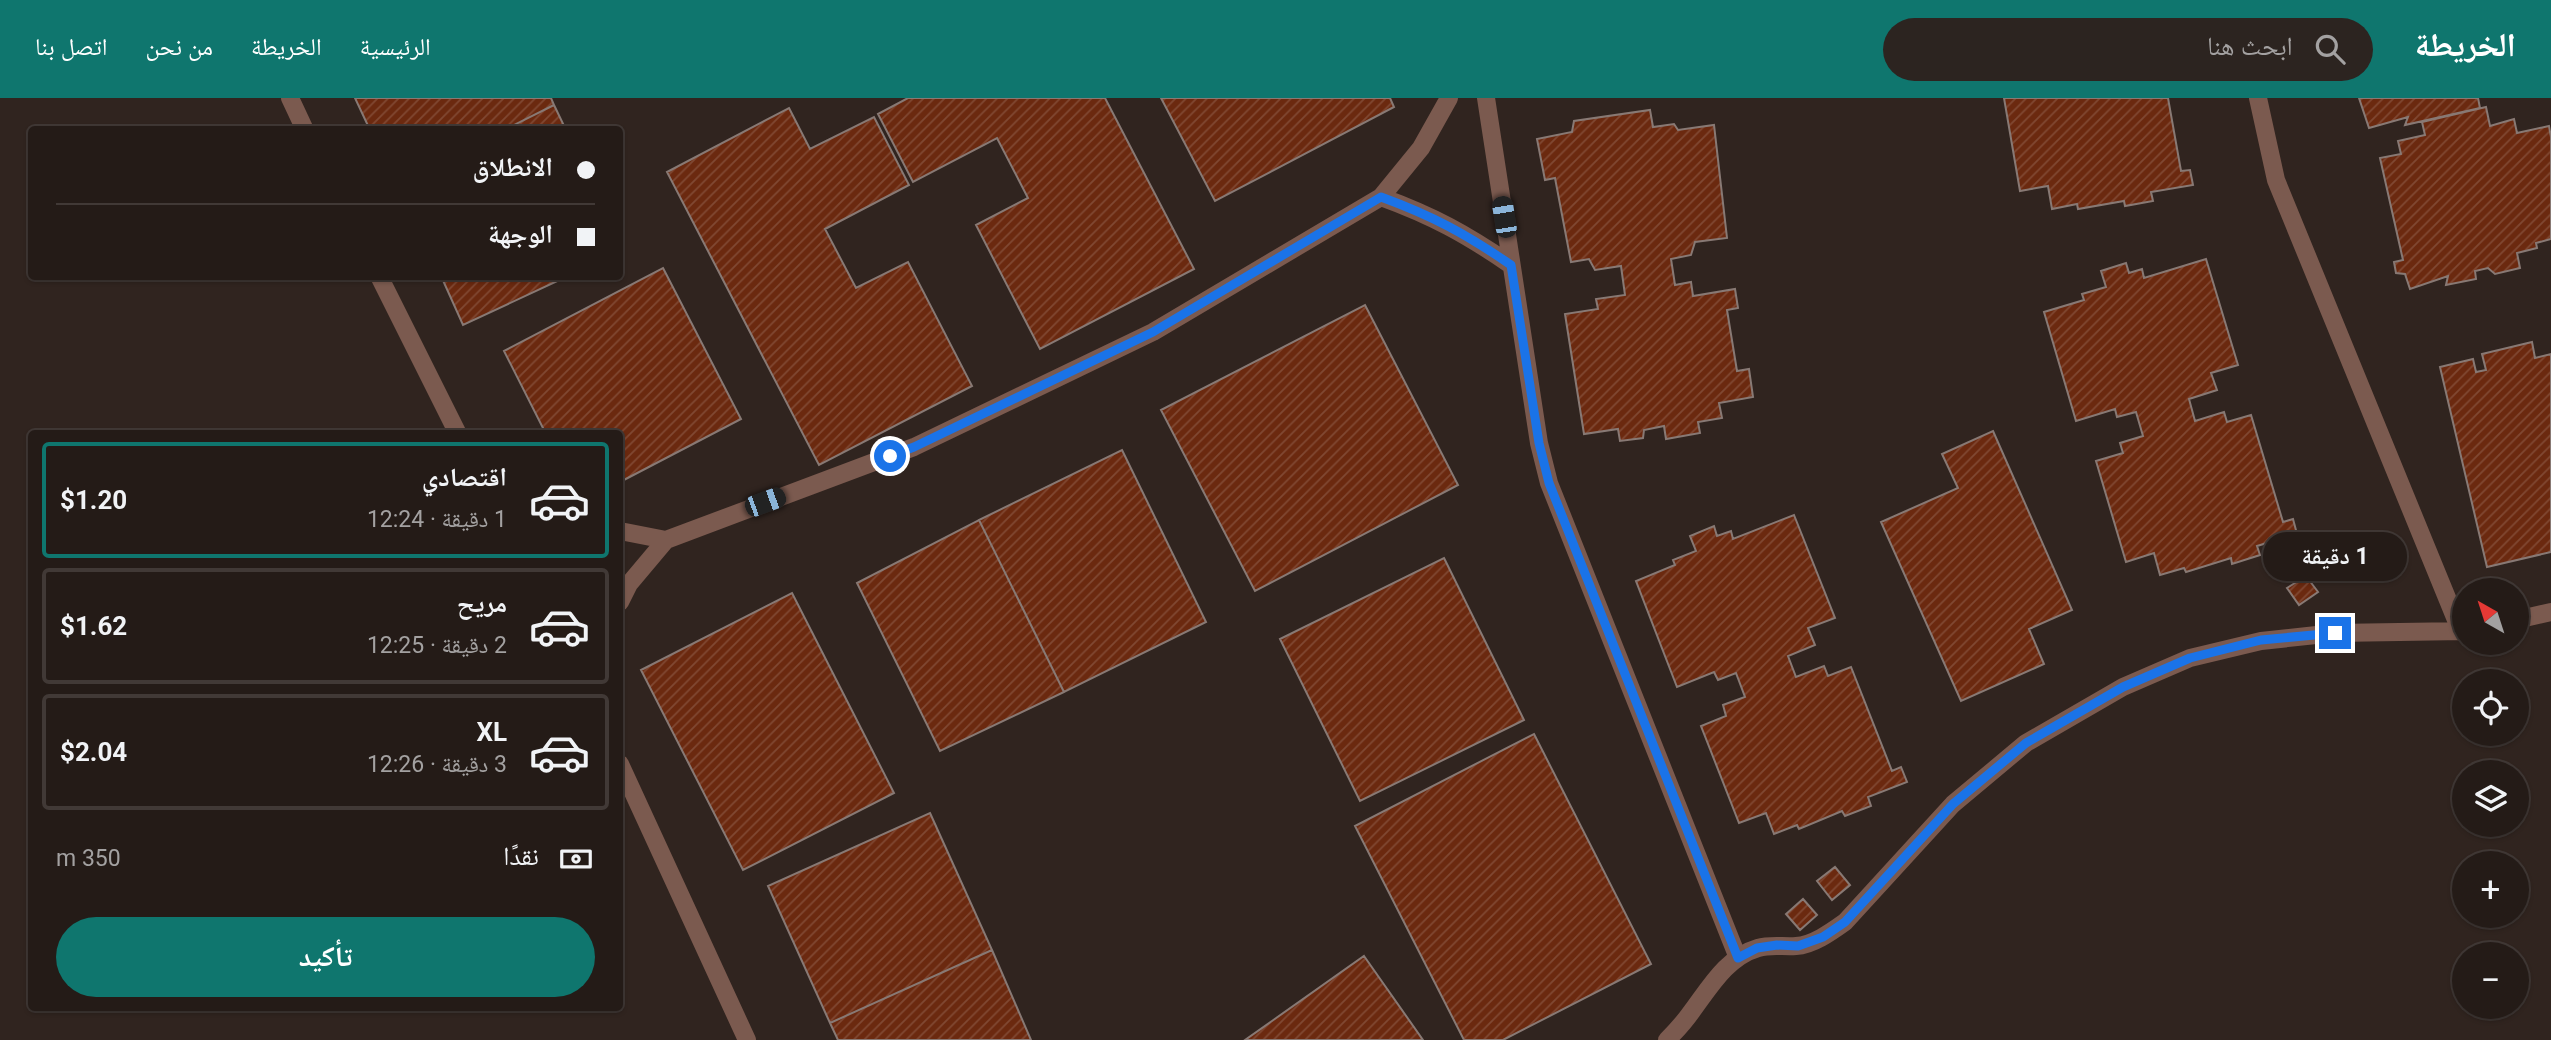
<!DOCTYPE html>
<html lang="ar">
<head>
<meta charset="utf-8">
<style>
	:root { --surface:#241b17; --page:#2c2420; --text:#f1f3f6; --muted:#a3a1a1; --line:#413936; --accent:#0f766e }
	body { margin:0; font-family:Roboto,"Noto Naskh Arabic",sans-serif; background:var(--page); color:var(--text); direction:rtl; height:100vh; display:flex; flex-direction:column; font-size:26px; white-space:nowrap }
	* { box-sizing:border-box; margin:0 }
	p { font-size:23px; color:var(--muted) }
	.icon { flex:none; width:38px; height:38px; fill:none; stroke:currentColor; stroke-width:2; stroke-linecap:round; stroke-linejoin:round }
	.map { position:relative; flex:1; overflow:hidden; direction:ltr }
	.details { position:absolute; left:28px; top:332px; width:595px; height:581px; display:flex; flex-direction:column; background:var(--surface); border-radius:7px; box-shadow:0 2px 5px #0004,0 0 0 2px var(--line); direction:rtl }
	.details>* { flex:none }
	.hud { position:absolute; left:28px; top:28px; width:595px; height:154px; border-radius:7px; box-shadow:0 2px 5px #0004,0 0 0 2px var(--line); direction:rtl; display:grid; align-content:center; height:154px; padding:0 28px; background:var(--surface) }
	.needle { width:46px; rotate:321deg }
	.buttons { position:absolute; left:2452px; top:480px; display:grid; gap:14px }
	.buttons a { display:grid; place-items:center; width:77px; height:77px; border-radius:50%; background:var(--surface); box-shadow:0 2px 5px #0004,0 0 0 2px var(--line); font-size:35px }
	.end { position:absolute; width:32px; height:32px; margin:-16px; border:9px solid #1a73e8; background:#fff; box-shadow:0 0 0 4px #fff }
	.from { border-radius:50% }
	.bubble { position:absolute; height:49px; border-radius:24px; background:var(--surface); box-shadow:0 2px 5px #0004,0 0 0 2px var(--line); font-size:23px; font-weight:700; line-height:49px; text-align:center; direction:rtl }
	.car { position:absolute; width:21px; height:42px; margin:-21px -10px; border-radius:9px; box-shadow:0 0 5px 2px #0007; background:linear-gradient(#222 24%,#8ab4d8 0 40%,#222 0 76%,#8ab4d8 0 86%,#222 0) }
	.hud b { display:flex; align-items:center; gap:24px; height:66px; font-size:26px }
	.hud b+b { border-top:2px solid var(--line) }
	.hud i { width:18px; height:18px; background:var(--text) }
	ul { padding:12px 0 0; list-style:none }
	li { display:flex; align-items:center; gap:21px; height:116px; margin:0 14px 10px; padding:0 14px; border:4px solid var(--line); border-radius:7px }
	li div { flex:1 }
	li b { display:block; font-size:26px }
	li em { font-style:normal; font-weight:700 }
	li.selected { border-color:var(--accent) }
	li>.icon { width:63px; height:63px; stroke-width:1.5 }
	.pay { display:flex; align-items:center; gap:18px; height:77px; padding:0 28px; font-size:26px }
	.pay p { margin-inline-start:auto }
	.primary-button { display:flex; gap:14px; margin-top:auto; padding:14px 28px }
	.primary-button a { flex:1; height:80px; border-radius:42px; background:var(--accent); color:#fff; font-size:28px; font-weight:700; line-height:80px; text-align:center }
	header { display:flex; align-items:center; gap:42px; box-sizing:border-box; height:98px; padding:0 35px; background:var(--accent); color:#fff }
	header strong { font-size:33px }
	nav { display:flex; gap:38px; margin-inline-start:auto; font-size:24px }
	.search { width:490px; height:63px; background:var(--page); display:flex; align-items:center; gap:18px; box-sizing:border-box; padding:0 24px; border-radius:38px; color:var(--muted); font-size:26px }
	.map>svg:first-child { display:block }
	.building { fill:url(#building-hatch); stroke:#887974; stroke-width:2 }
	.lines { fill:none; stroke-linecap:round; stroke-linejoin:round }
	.minor { stroke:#7b5a4f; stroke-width:18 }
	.route { stroke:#1a73e8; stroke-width:9 }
</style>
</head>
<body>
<header>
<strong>الخريطة</strong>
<div class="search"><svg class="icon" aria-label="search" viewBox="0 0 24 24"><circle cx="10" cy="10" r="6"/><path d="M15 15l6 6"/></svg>ابحث هنا</div>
<nav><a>الرئيسية</a><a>الخريطة</a><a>من نحن</a><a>اتصل بنا</a></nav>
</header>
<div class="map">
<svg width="2551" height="942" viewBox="0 0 2551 942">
	<defs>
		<pattern id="building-hatch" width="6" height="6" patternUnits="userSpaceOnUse" patternTransform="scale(1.75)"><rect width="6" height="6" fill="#6b290f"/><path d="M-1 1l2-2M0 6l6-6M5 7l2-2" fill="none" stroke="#804832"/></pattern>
	</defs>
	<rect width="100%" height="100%" fill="#30241f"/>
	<path class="building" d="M355,0H551L554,7L504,32H370Z
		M908,0H1105L1194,171L1040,251L976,127L1028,100L997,40L913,84L878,16Z
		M1161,0H1390L1394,9L1215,103Z
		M2004,0H2168L2181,73L2190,72L2193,87L2151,94L2153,103L2125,108L2124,103L2078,111L2077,106L2052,111L2048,88L2020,93Z
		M2359,0H2478L2480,10L2405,27L2408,19L2369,30Z
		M554,7L566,32H504Z
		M2486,9L2490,28L2514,21L2517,35L2549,28L2551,39V141L2536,145L2537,150L2517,155L2520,170L2495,176L2488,170L2475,173L2476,181L2446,187L2448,178L2410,191L2405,176L2396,175L2394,164L2403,162L2380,60L2401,56L2398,43L2425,37L2422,24Z
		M789,10L810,51L874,19L909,87L825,131L856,190L908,164L972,288L819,367L667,74Z
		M1650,12L1653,29L1674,26L1678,32L1714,27L1727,140L1695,144L1691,157L1671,161L1675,187L1691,184L1693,198L1735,191L1738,210L1727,212L1737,273L1749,271L1753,299L1719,305L1722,320L1698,324L1700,335L1666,341L1664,328L1644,332L1643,340L1620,343L1618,331L1584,336L1565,216L1598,211L1596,201L1625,197L1621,168L1595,172L1589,161L1571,164L1555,80L1545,82L1537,41L1572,34L1574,23Z
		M2206,161L2238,267L2211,275L2217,292L2189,301L2195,323L2224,314L2227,324L2251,317L2283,424L2293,421L2297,436L2257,448L2260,457L2232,466L2231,460L2186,474L2184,470L2160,477L2154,455L2126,464L2096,363L2123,355L2120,345L2143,338L2136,314L2117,319L2115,311L2076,323L2044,214L2084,202L2082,196L2106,189L2101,173L2126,165L2129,175L2142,171L2144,180Z
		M663,170L741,321L620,384V336H546L504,253Z
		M441,178H568L463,227Z
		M1365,207L1458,387L1255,493L1161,312Z
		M2532,244L2535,260L2551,256V454L2487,469L2440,269L2473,261L2476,274L2486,272L2482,256Z
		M1993,333L2072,512L2029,531L2044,566L1961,603L1881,424L1958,390L1942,356Z
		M1122,352L1206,524L1064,594L979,422Z
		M1794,417L1835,520L1808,530L1815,547L1788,558L1796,579L1824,568L1828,578L1851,569L1892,673L1901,669L1907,684L1868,699L1871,708L1845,718L1842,713L1799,731L1797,727L1774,736L1766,715L1739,725L1701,628L1726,618L1723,607L1745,599L1736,575L1718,582L1714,574L1677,589L1636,483L1675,467L1673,462L1696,453L1690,438L1714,428L1717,438L1731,433L1733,441Z
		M979,422L1064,594L940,653L857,485Z
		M1444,460L1524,622L1360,703L1280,541Z
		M2306,478L2318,494L2299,507L2287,490Z
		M792,495L894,695L743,772L641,572Z
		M1534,636L1651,866L1503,942H1464L1355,728Z
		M930,715L992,852L830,925L768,788Z
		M1835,769L1850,787L1832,802L1817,783Z
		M1803,801L1817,817L1800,832L1786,816Z
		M992,852L1031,942H838L830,925Z
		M1364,858L1423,942H1245Z"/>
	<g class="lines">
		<path class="minor" d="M290,0L305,32
			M1486,0L1539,345L1549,385L1738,860
			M2258,0L2276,82L2461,534
			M1381,99C1433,118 1466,136 1511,167
			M379,178L458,336
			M620,433L666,442
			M620,504L629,486L666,442L914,349L1153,234L1381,99L1421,50L1449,0
			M2516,522L2551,514
			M620,666L747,942
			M1667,942C1676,933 1685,923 1692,913C1710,889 1727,859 1758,850C1771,846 1783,849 1796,848C1813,847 1831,834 1845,824L1953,706L2026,645L2123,589L2190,560L2261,543L2335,535L2464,533"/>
	</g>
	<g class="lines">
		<path class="route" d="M890,358L914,349L1153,234L1381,99C1433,118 1466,136 1511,167L1539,345L1549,385L1738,860L1757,850L1777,847L1798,848L1823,839L1845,824L1953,706L2026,645L2123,589L2190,560L2261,542L2335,535"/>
	</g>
</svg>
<div class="buttons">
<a><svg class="needle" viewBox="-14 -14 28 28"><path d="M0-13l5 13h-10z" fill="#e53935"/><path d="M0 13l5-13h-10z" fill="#a3a1a1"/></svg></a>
<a><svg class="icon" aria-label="locate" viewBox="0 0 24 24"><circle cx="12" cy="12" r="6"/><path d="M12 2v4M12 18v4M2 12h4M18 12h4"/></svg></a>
<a><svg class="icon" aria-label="layers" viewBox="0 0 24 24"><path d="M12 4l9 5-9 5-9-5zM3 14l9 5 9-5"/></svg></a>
<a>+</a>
<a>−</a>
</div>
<i class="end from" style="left:890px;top:358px"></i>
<i class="end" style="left:2335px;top:535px"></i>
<div class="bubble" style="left:2263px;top:434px;width:144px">1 دقيقة</div>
<i class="car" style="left:1504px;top:119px;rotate:351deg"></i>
<i class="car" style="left:765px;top:404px;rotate:70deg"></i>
<div class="hud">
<b><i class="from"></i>الانطلاق</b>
<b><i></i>الوجهة</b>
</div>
<section class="details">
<ul>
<li class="selected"><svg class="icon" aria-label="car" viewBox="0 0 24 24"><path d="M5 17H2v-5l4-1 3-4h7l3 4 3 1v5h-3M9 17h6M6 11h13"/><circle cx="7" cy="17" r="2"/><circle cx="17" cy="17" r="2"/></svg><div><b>اقتصادي</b><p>1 دقيقة · 12:24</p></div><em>$1.20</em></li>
<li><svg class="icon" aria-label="car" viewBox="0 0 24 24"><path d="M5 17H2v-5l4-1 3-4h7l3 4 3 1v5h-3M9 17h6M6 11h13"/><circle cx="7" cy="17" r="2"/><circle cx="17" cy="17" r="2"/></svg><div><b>مريح</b><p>2 دقيقة · 12:25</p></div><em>$1.62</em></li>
<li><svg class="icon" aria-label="car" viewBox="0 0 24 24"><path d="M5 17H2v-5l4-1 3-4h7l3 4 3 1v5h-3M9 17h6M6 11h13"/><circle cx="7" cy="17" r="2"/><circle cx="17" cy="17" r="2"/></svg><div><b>XL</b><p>3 دقيقة · 12:26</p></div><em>$2.04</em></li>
</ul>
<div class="pay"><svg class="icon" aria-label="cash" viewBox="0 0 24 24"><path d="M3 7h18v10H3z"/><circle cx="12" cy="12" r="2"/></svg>نقدًا<p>350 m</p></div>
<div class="primary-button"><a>تأكيد</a></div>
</section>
</div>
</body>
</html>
